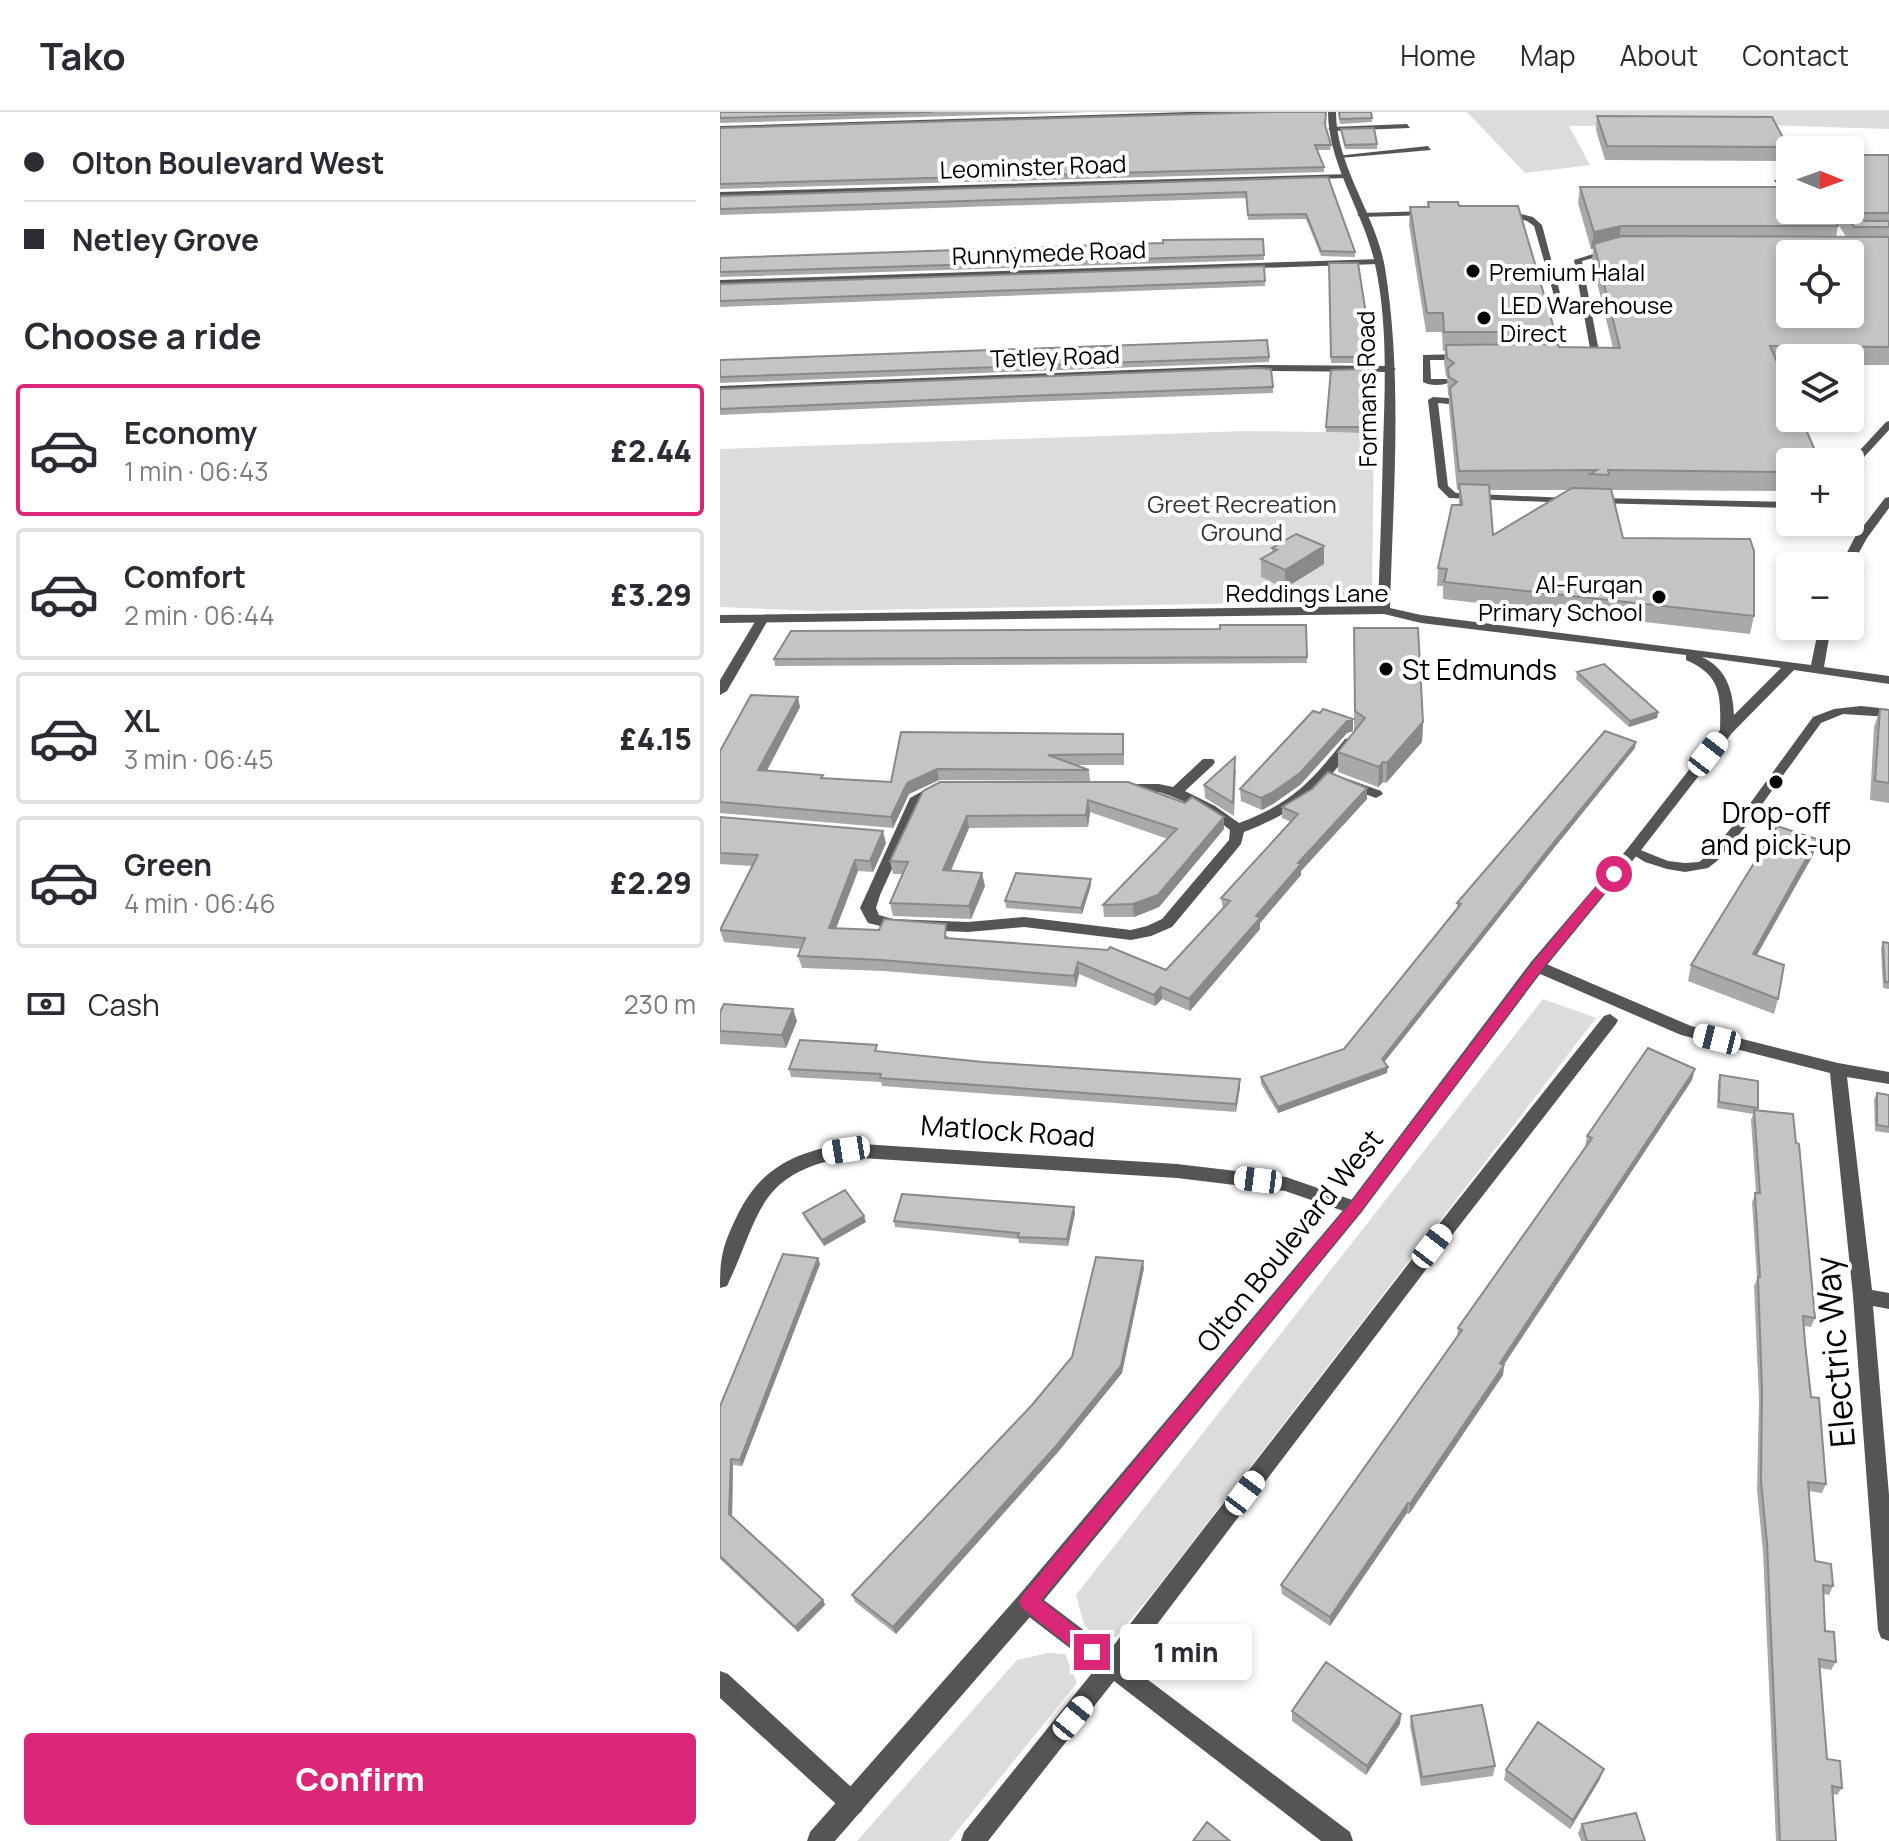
<!DOCTYPE html>
<html lang="en">
<head>
<meta charset="utf-8">
<style>
	:root { --surface:#fff; --page:#f2f2f3; --text:#2b2b33; --muted:#7c7c81; --line:#e1e1e2; --accent:#db2777 }
	body { margin:0; font-family:Manrope,sans-serif; background:var(--page); color:var(--text); height:100vh; display:flex; flex-direction:column; font-size:30px; white-space:nowrap }
	* { box-sizing:border-box; margin:0 }
	p { font-size:26px; color:var(--muted) }
	.icon { flex:none; width:44px; height:44px; fill:none; stroke:currentColor; stroke-width:2; stroke-linecap:round; stroke-linejoin:round }
	.map { position:relative; flex:1; overflow:hidden }
	.drawer { display:flex; flex-direction:column; background:var(--surface); width:720px }
	.drawer>* { flex:none }
	.top-card { display:grid; align-content:center; height:176px; padding:0 24px; background:var(--surface) }
	.needle { width:52px; rotate:91deg }
	.tools { position:absolute; left:1056px; top:24px; display:grid; gap:16px }
	.tools a { display:grid; place-items:center; width:88px; height:88px; border-radius:8px; background:var(--surface); box-shadow:0 4px 12px #0003; font-size:40px }
	.end { position:absolute; width:36px; height:36px; margin:-18px; border:10px solid #db2777; background:#fff; box-shadow:0 0 0 4px #fff }
	.from { border-radius:50% }
	.bubble { position:absolute; height:56px; border-radius:8px; background:var(--surface); box-shadow:0 4px 12px #0003; font-size:26px; font-weight:800; line-height:56px; text-align:center }
	.car { position:absolute; width:24px; height:48px; margin:-24px -12px; border-radius:10px; box-shadow:0 0 6px 2px #0007; background:linear-gradient(#fff 24%,#345 0 40%,#fff 0 76%,#345 0 86%,#fff 0) }
	.top-card b { display:flex; align-items:center; gap:28px; height:76px; font-size:30px }
	.top-card b+b { border-top:2px solid var(--line) }
	.top-card i { width:20px; height:20px; background:var(--text) }
	ul { padding:0; list-style:none }
	li { display:flex; align-items:center; gap:24px; height:132px; margin:0 16px 12px; padding:0 8px; border:4px solid var(--line); border-radius:8px }
	li div { flex:1 }
	li b { display:block; font-size:30px }
	li em { font-style:normal; font-weight:800 }
	li.selected { border-color:var(--accent) }
	li>.icon { width:72px; height:72px; stroke-width:1.5 }
	h2 { padding:0 24px; font-size:36px; line-height:96px }
	.pay { display:flex; align-items:center; gap:20px; height:88px; padding:0 24px; font-size:30px }
	.pay p { margin-inline-start:auto }
	.cta { display:flex; gap:16px; margin-top:auto; padding:16px 24px }
	.cta a { flex:1; height:92px; border-radius:8px; background:var(--accent); color:#fff; font-size:32px; font-weight:800; line-height:92px; text-align:center }
	header { display:flex; align-items:center; gap:48px; box-sizing:border-box; height:112px; padding:0 40px; background:var(--surface); border-bottom:2px solid var(--line) }
	header strong { font-size:38px }
	nav { display:flex; gap:44px; margin-inline-start:auto; font-size:28px }
	main { display:flex; flex:1; min-height:0 }
	.map>svg:first-child { display:block }
	.green { fill:#dcdcdc }
	.lines { fill:none; stroke-linecap:round; stroke-linejoin:round }
	.service { fill:#555; fill-rule:evenodd }
	.minor { fill:#555; fill-rule:evenodd }
	.tertiary { fill:#555; fill-rule:evenodd }
	.wall { fill:#a9a9a9; fill-rule:evenodd }
	.shaded-wall { fill:#898989 }
	.building { fill:#c4c4c4; stroke:#898989; stroke-width:2; fill-rule:evenodd }
	.route { fill:#db2777 }
	.poi-dot { fill:#000; stroke:#fff; stroke-width:3 }
	.labels { text-anchor:middle; dominant-baseline:central; stroke-width:8; stroke-linejoin:round; paint-order:stroke }
	.far-street-label { font-size:24px; fill:#000; stroke:#fff }
	.far-poi-label { font-size:24px; fill:#000; stroke:#fff; text-anchor:start }
	.far-park-label { font-size:24px; fill:#333; stroke:#fff }
	.poi-label { font-size:28px; fill:#000; stroke:#fff; text-anchor:start }
	.street-label { font-size:28px; fill:#000; stroke:#fff }
	.near-street-label { font-size:34px; fill:#000; stroke:#fff }
</style>
</head>
<body>
<header>
<strong>Tako</strong>
<nav><a>Home</a><a>Map</a><a>About</a><a>Contact</a></nav>
</header>
<main>
<section class="drawer">
<div class="top-card">
<b><i class="from"></i>Olton Boulevard West</b>
<b><i></i>Netley Grove</b>
</div>
<h2>Choose a ride</h2>
<ul>
<li class="selected"><svg class="icon" aria-label="car" viewBox="0 0 24 24"><path d="M5 17H2v-5l4-1 3-4h7l3 4 3 1v5h-3M9 17h6M6 11h13"/><circle cx="7" cy="17" r="2"/><circle cx="17" cy="17" r="2"/></svg><div><b>Economy</b><p>1 min · 06:43</p></div><em>£2.44</em></li>
<li><svg class="icon" aria-label="car" viewBox="0 0 24 24"><path d="M5 17H2v-5l4-1 3-4h7l3 4 3 1v5h-3M9 17h6M6 11h13"/><circle cx="7" cy="17" r="2"/><circle cx="17" cy="17" r="2"/></svg><div><b>Comfort</b><p>2 min · 06:44</p></div><em>£3.29</em></li>
<li><svg class="icon" aria-label="car" viewBox="0 0 24 24"><path d="M5 17H2v-5l4-1 3-4h7l3 4 3 1v5h-3M9 17h6M6 11h13"/><circle cx="7" cy="17" r="2"/><circle cx="17" cy="17" r="2"/></svg><div><b>XL</b><p>3 min · 06:45</p></div><em>£4.15</em></li>
<li><svg class="icon" aria-label="car" viewBox="0 0 24 24"><path d="M5 17H2v-5l4-1 3-4h7l3 4 3 1v5h-3M9 17h6M6 11h13"/><circle cx="7" cy="17" r="2"/><circle cx="17" cy="17" r="2"/></svg><div><b>Green</b><p>4 min · 06:46</p></div><em>£2.29</em></li>
</ul>
<div class="pay"><svg class="icon" aria-label="cash" viewBox="0 0 24 24"><path d="M3 7h18v10H3z"/><circle cx="12" cy="12" r="2"/></svg>Cash<p>230 m</p></div>
<div class="cta"><a>Confirm</a></div>
</section>
<div class="map">
<svg width="1169" height="1729" viewBox="0 0 1169 1729">
	<rect width="100%" height="100%" fill="#fff"/>
	<path class="green" d="M747,0H1169V17L1041,13L849,14L870,53L805,61Z
		M527,319L654,321L652,489L95,499L0,495V337Z
		M823,887L876,906L437,1476L396,1525L375,1527L364,1512L356,1483Z
		M328,1541L345,1542L357,1571L229,1729H137L297,1548Z"/>
	<g class="lines">
		<path class="service" d="M1054,68H1070V72H1057Z
			M785,98L813,105L822,113L844,196L837,194L814,114L807,109L782,102V98Z
			M708,99L712,101L711,103L641,105L637,103L641,101Z
			M889,137L893,139L892,141L862,149L880,245L869,248L865,245L871,242L854,148Z
			M703,243L744,242L748,245L744,248H710L711,267H726L730,270C724,274 709,274 703,270Z
			M713,285L728,286L733,289L728,292L718,291L728,374L736,381L848,386L852,387V391L729,386L718,375L708,288Z
			M1169,309V318L1133,357L1130,358L1129,350L1166,310Z
			M877,386L1070,390V396L873,391V387Z
			M1141,594L1169,597V605L1123,602L1101,611L1027,713L997,749L988,756L965,760L947,757L925,750L907,739L913,735L948,749L965,751L979,750L988,743L1018,708L1093,605L1114,597Z"/>
		<path class="minor" d="M470,0H553L549,2L0,18V14Z
			M687,12L690,16L612,19L608,17L612,15Z
			M708,34L711,38L620,46L616,44Z
			M630,62L627,66L0,86V80Z
			M662,147V151L659,152L0,174V168Z
			M537,253L671,254L676,257L671,260L537,259L0,280V274Z
			M42,504L48,508L7,579L0,583V568L36,508Z
			M630,626L637,630C602,678 580,698 524,720L521,732L452,815L431,824L411,828L304,815L248,820L173,817L148,811L140,796L190,686L215,672H439L453,675L483,647H493L495,650L493,653L465,679L495,694L519,711C572,691 590,671 625,627ZM222,679L439,680C465,688 489,701 510,718L509,728L442,807L427,814L411,818L304,805L248,810L173,807L159,803L156,796L160,783L203,689Z
			M628,667L661,679L663,682L656,686L623,674L621,671L623,668Z
			M817,848L971,914L1118,951L1169,960V972L1127,965L1152,1178L1169,1181V1197L1153,1194L1169,1383V1529L1161,1526L1158,1518L1133,1184L1110,961L961,923L811,858L809,854L811,850Z
			M890,902L898,908L896,912L736,1118L407,1552L630,1720L633,1729H601L394,1569L268,1729H241L244,1720L376,1556L300,1498L297,1490L300,1482L308,1479L316,1482L390,1538L723,1107L884,904Z
			M126,1031L457,1052L566,1065L641,1091L644,1096L641,1101L635,1103L565,1079L457,1066L126,1045C36,1062 41,1103 7,1174L0,1176C0,1144 3,1133 17,1104C41,1055 74,1041 126,1031Z
			M0,1559L8,1562L141,1684L145,1692L141,1700L133,1704L125,1700L0,1586Z"/>
		<path class="tertiary" d="M608,0H616C616,55 656,102 665,156C683,268 673,383 670,496L701,503L1091,553L1099,514H1111L1104,555L1169,564V572L1074,558L1012,621L918,742L823,858L641,1101L316,1498L115,1729H87L90,1720L300,1482L629,1091L811,850L908,736L1000,618C1001,583 1001,563 966,548V543L701,511L664,502L0,511V503L658,494C660,441 662,388 663,335C665,274 668,212 655,152C644,100 608,53 608,0ZM982,545L1061,556L1014,603C1013,578 1006,556 982,545Z
			M1169,385V396L1147,426L1130,457V454H1120L1135,425L1165,386Z"/>
	</g>
	<path class="wall" d="M0,0H369L0,11Z
		M618,0H651L652,10L620,12Z
		M877,4L1068,35L1065,49L885,48L876,18Z
		M605,14L611,33L610,38H597L604,55V60L0,77V16Z
		M621,17L657,32V37H625Z
		M1135,43H1169V253H1130V246H1070V252H1058L1070,350V379L892,378L903,426L1034,504L1030,522L723,487V474H717L718,456L739,393V378H737L729,295V284L728,283L727,265L726,264L724,251L725,239H723L722,220H706L689,113L690,95H707L708,90L739,94L835,220L833,232L839,235L893,236L872,149L873,137H871L858,91L860,75L1118,114L1116,125H1126L1110,98H1130L1132,58ZM769,378H849L773,423Z
		M608,65L635,140V145L601,144L586,107L528,108L526,86L0,103V84Z
		M543,127L544,148L0,165V146Z
		M609,152L646,202V251H611Z
		M544,154L545,174L0,195V172Z
		M549,245V250L0,271V248Z
		M646,257L643,321L606,320V315Z
		M553,275V281L304,290L0,303V277Z
		M604,434V452L565,476L541,465V447L552,440V436Z
		M586,513L587,551L55,554L54,547L500,517Z
		M634,516L703,610L702,630L666,671L663,670L658,675L618,660V640L634,619Z
		M857,560L938,600L937,606L909,615L856,567Z
		M80,595L47,659L103,666L171,670L181,620L404,632V653H358L369,658L370,669L219,668L189,682L173,716L0,701V639Z
		M1160,597L1169,598V691L1150,688L1154,615Z
		M600,601L633,607V619L627,621L580,673L553,692L542,698L521,689L520,677Z
		M915,636L834,736L664,950L667,961L558,1001L541,972V965L624,937L737,797V791Z
		M516,657L514,704L485,686L484,673Z
		M220,670L504,705V717L439,795L414,805H384L383,793L448,727L370,700L368,715L249,716L231,759L265,774L251,807L173,804L170,791L183,762H173L170,749Z
		M647,676V687L581,759V763L540,811V817L470,899L442,887L435,894L359,862L356,875L164,859L82,856L78,844L81,837L4,830L0,818L32,754L0,752V705L166,731L153,760L138,759L116,816L228,824V827L446,858L503,797L501,786L571,710L562,706V695Z
		M1097,727L1093,743L1037,843L1058,887L1054,902L968,869L971,853Z
		M371,767V773L362,802L286,796L285,789Z
		M1163,830L1169,831V877L1163,876L1161,837Z
		M73,897L77,909L66,936L0,932V900Z
		M159,940L520,975L516,1000L162,974L161,970L71,965L69,957Z
		M1000,963L1038,996L1037,998L1095,1206L1091,1215L1084,1214L1091,1285L1106,1372L1102,1381L1089,1379L1095,1449L1113,1474L1109,1483L1104,1482L1105,1519L1116,1550L1111,1558L1100,1556L1107,1647L1122,1676L1117,1683L1113,1682L1116,1729H1056L1043,1440L1037,1378L1039,1287L1034,1174L1037,1167L1032,1090L1036,1081L1031,1008L1033,1002L997,996L998,969Z
		M972,968L784,1253L783,1263L689,1402L687,1401L610,1514L562,1482L561,1473L737,1226L738,1216L865,1035L867,1024Z
		M1157,981L1169,983V1021L1155,1019L1154,987Z
		M83,1101L146,1110L104,1134L85,1107Z
		M355,1101L348,1134L299,1131L298,1127L175,1115L174,1109Z
		M98,1146L100,1152L22,1354L13,1353L12,1404L103,1488L105,1493L78,1520L0,1447V1294Z
		M424,1156L402,1261L338,1340L176,1522L135,1490L132,1483L312,1293Z
		M572,1599L681,1602L680,1612L646,1663L572,1609Z
		M691,1604L775,1654L773,1664L701,1674L690,1614Z
		M786,1658L880,1667L850,1717L784,1668Z
		M862,1712L925,1729H861L858,1721Z"/>
	<path class="shaded-wall" d="M901,114L899,131L874,132L873,137H871L874,120Z
		M604,434V452L565,476V458Z
		M78,585L80,595L41,669L38,658Z
		M938,600L937,606L909,615L910,609Z
		M633,607V619L627,621L580,673L553,692L542,698L541,686L627,609Z
		M703,610L702,630L666,671L667,651Z
		M916,630L915,636L834,736L662,953V947L835,729Z
		M663,650V670L658,675L659,655Z
		M217,657L219,668L189,682L173,716L171,705L187,671Z
		M647,676V687L581,759V763L540,811V817L470,899L469,887L578,751Z
		M368,688L370,700L368,715L366,703Z
		M247,704L249,716L225,771L223,758Z
		M504,705V717L439,795L414,805L413,792Z
		M163,719L166,731L153,760L150,749Z
		M1097,727L1093,743L1029,857L1033,842Z
		M135,748L138,759L112,827L109,816Z
		M262,761L265,774L251,807L249,794Z
		M371,767V773L362,802L361,796Z
		M358,850L359,862L356,875L354,864Z
		M441,875L442,887L435,894L434,883Z
		M73,897L77,909L66,936L62,923Z
		M668,955L667,961L558,1001V995Z
		M975,957L972,968L778,1261L780,1251Z
		M520,967V975L516,1000V992Z
		M354,1095L355,1101L348,1134L347,1127Z
		M144,1104L146,1110L104,1134L102,1128Z
		M98,1146L100,1152L22,1354L20,1348Z
		M423,1149L424,1156L402,1261L338,1340L176,1522L173,1515Z
		M784,1253L783,1263L689,1402L690,1392Z
		M11,1347L13,1353L12,1407L9,1402Z
		M688,1391L687,1401L610,1514V1505Z
		M103,1488L105,1493L78,1520L75,1515Z
		M681,1602L680,1612L646,1663L647,1654Z
		M884,1657L880,1667L850,1717L853,1708Z"/>
	<path class="building" d="M0,0H212L0,6Z
		M549,0H606L605,13L611,33H595L604,55L0,72V16Z
		M619,0H651L652,6L620,7Z
		M877,4L1052,5L1068,35L887,34Z
		M654,16L657,32L625,33L621,17Z
		M1135,43H1169V101H1140L1139,105L1145,109H1169V115H1134L1123,98H1130V76H1135Z
		M608,65L635,140L601,139L586,102L528,103L526,80L0,97V84Z
		M860,75H1070V98H1108L1118,114H901L874,120Z
		M708,90H738L739,94H798L835,220H724L723,201H707L690,95H709Z
		M902,124L1169,125V235L1050,234L1070,280V306H1081L1100,350H1070V360L888,358L889,363L870,362L877,358L739,359L730,276L737,270L729,265L728,256L734,251L727,246L726,233L838,232L839,235L900,236L874,132ZM1070,142H1130V202H1070Z
		M543,127L544,143L0,160V146L443,131V128Z
		M609,151H638L646,202V245H611Z
		M544,154L545,169L0,189V172Z
		M547,228L549,245L0,265V248Z
		M537,256L551,257L553,275L304,284L0,297V277Z
		M646,257L643,315H606L611,258Z
		M739,372L769,373L773,423L852,376L891,377L903,426L1030,427L1034,439V504L724,470L727,457L718,456L732,393H742Z
		M576,422L604,434L565,458L541,447L557,438L552,436Z
		M500,513H586L587,545L54,547L71,519L500,517Z
		M634,516H698L703,610L667,651L663,650L659,655L618,640L645,606L635,599Z
		M884,552L938,600L910,609L857,560Z
		M31,583L78,585L38,658L103,663L101,666L171,670L181,620L403,622V642L328,643L369,658L217,657L187,671L171,705L0,690V639Z
		M603,597L633,607L627,609L580,661L553,680L541,686L520,677L593,599L600,601Z
		M1160,597L1169,598V671L1155,669Z
		M885,619L916,630L835,729L662,947L668,955L558,995L541,965L624,937L741,792L737,791Z
		M515,645L513,691L484,673Z
		M608,660L647,676L578,751L581,752L536,804L540,806L469,887L441,875L434,883L358,850L354,864L161,848L78,844L85,826L0,818L38,743L0,741V705L163,719L150,749L135,748L109,816L159,818L164,807L226,812L225,826L388,838L390,835L446,858L510,789L501,786L578,702L562,695L592,677Z
		M220,670H408L465,691L472,685L504,705L438,783L413,792L383,793L457,717L368,688L366,703L247,704L223,758L262,761L249,794L170,791L188,750L170,749L203,679Z
		M1057,714L1097,727L1033,842L1064,853L1058,887L971,853Z
		M296,761L371,767L361,796L285,789Z
		M1163,830L1169,831V870H1165Z
		M4,892L73,897L62,923L0,919V900Z
		M80,928L157,933L155,939L263,950L520,967L516,992L160,966L161,962L69,957Z
		M928,936L975,957L780,1251L784,1253L690,1392L688,1391L610,1505L561,1473L742,1218L738,1216L872,1026L867,1024Z
		M1000,963L1038,969V996L999,990Z
		M1157,981L1169,983V1015L1157,1013Z
		M1034,998L1073,1002L1076,1031L1079,1032L1095,1206L1083,1204L1085,1231L1091,1285L1099,1286L1106,1372L1088,1370L1090,1395L1095,1449L1111,1452L1113,1474L1103,1473L1105,1519L1114,1520L1116,1550L1099,1547L1107,1647L1120,1649L1122,1676L1112,1674L1116,1729H1060L1047,1431L1041,1369L1042,1278L1038,1165H1040L1035,1081H1040Z
		M125,1078L144,1104L102,1128L83,1101Z
		M182,1082L354,1095L347,1127L298,1125L299,1121L174,1109Z
		M63,1142L98,1146L20,1348L11,1347L9,1402L103,1488L75,1515L0,1444V1294Z
		M376,1145L423,1149L401,1254L337,1333L173,1515L132,1483L312,1293L352,1245Z
		M606,1550L681,1602L647,1654L572,1599Z
		M762,1593L775,1654L702,1665L691,1604Z
		M818,1610L884,1657L853,1708L786,1658Z
		M916,1701L925,1729H867L862,1712Z
		M487,1710L510,1729H473Z"/>
	<path class="route" d="M889,759L900,762L822,857L640,1100L321,1488L378,1533L381,1540L378,1546L372,1549L365,1546L302,1496L299,1490L302,1484L630,1092L813,851Z"/>
	<g class="poi-dot">
		<circle cx="753" cy="159" r="8"/>
		<circle cx="764" cy="206" r="8"/>
		<circle cx="939" cy="485" r="8"/>
		<circle cx="666" cy="557" r="8"/>
		<circle cx="1056" cy="670" r="8"/>
	</g>
	<g class="labels">
		<g class="far-street-label">
			<text transform="translate(313 54) rotate(-2)">Leominster Road</text>
			<text transform="translate(329 140) rotate(-2)">Runnymede Road</text>
			<text transform="translate(335 244) rotate(-2)">Tetley Road</text>
			<text transform="translate(646 277) rotate(-91)">Formans Road</text>
			<text x="587" y="480">Reddings Lane</text>
		</g>
		<g class="far-poi-label">
			<text x="769" y="159">Premium Halal</text>
			<text x="780" y="192">LED Warehouse<tspan x="780" dy="28">Direct</tspan></text>
			<text x="923" y="471" text-anchor="end">Al-Furqan<tspan x="923" dy="28">Primary School</tspan></text>
		</g>
		<g class="far-park-label">
			<text x="522" y="391">Greet Recreation<tspan x="522" dy="28">Ground</tspan></text>
		</g>
		<g class="poi-label">
			<text x="682" y="557">St Edmunds</text>
			<text x="1056" y="700" text-anchor="middle">Drop-off<tspan x="1056" dy="32">and pick-up</tspan></text>
		</g>
		<g class="street-label">
			<text transform="translate(288 1018) rotate(4)">Matlock Road</text>
			<text transform="translate(569 1128) rotate(-51)">Olton Boulevard West</text>
		</g>
		<g class="near-street-label">
			<text transform="translate(1114 1240) rotate(-95)">Electric Way</text>
		</g>
	</g>
</svg>
<div class="tools">
<a><svg class="needle" viewBox="-14 -14 28 28"><path d="M0-13l5 13h-10z" fill="#e53935"/><path d="M0 13l5-13h-10z" fill="#7c7c81"/></svg></a>
<a><svg class="icon" aria-label="locate" viewBox="0 0 24 24"><circle cx="12" cy="12" r="6"/><path d="M12 2v4M12 18v4M2 12h4M18 12h4"/></svg></a>
<a><svg class="icon" aria-label="layers" viewBox="0 0 24 24"><path d="M12 4l9 5-9 5-9-5zM3 14l9 5 9-5"/></svg></a>
<a>+</a>
<a>−</a>
</div>
<i class="end from" style="left:894px;top:762px"></i>
<i class="end" style="left:372px;top:1540px"></i>
<div class="bubble" style="left:400px;top:1512px;width:132px">1 min</div>
<i class="car" style="left:988px;top:642px;rotate:38deg"></i>
<i class="car" style="left:997px;top:927px;rotate:284deg"></i>
<i class="car" style="left:126px;top:1038px;rotate:261deg"></i>
<i class="car" style="left:538px;top:1068px;rotate:277deg"></i>
<i class="car" style="left:712px;top:1134px;rotate:38deg"></i>
<i class="car" style="left:525px;top:1381px;rotate:37deg"></i>
<i class="car" style="left:353px;top:1606px;rotate:39deg"></i>
</div>
</main>
</body>
</html>
